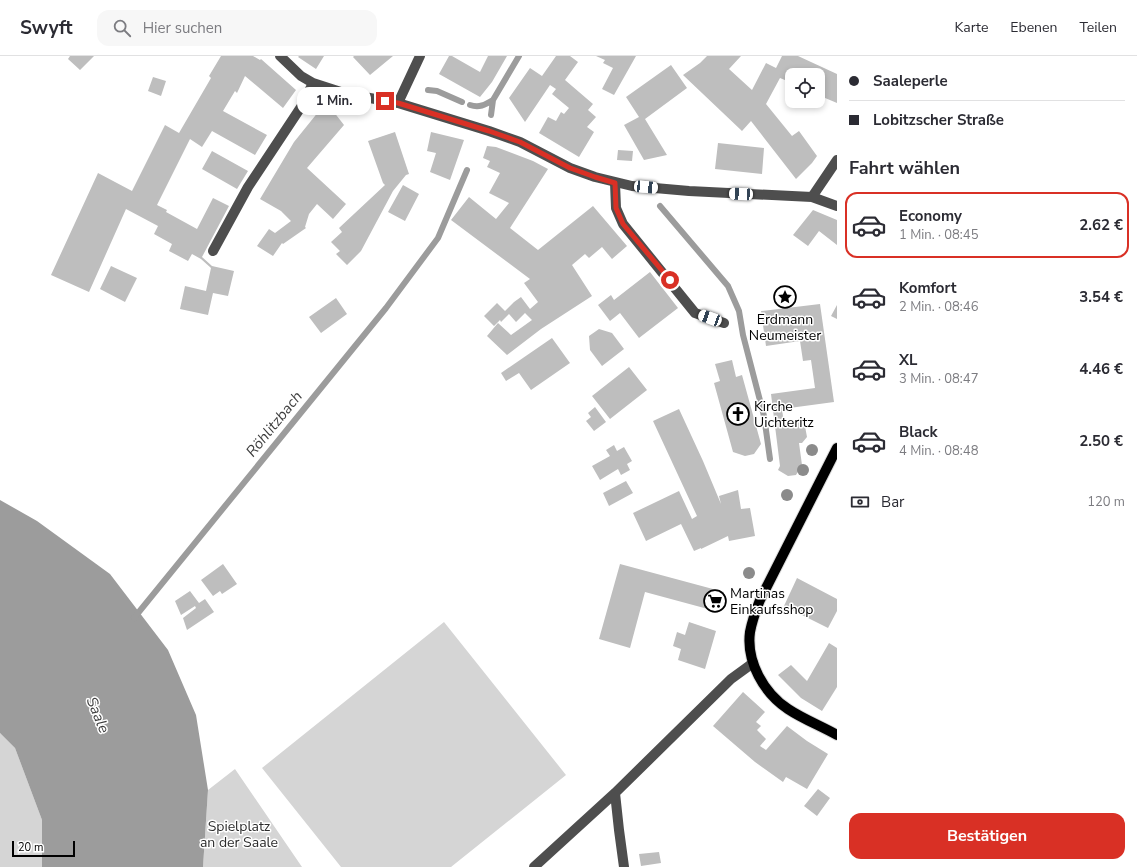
<!DOCTYPE html>
<html lang="de">
<head>
<meta charset="utf-8">
<style>
	:root { --surface:#fff; --page:#f7f7f7; --text:#2b2b33; --muted:#7c7c81; --line:#e1e1e2; --accent:#d93025 }
	body { margin:0; font-family:"Nunito Sans",sans-serif; background:var(--page); color:var(--text); height:100vh; display:flex; flex-direction:column; font-size:15px; white-space:nowrap }
	* { box-sizing:border-box; margin:0 }
	p { font-size:13px; color:var(--muted) }
	.icon { flex:none; width:22px; height:22px; fill:none; stroke:currentColor; stroke-width:2; stroke-linecap:round; stroke-linejoin:round }
	.map { position:relative; flex:1; overflow:hidden }
	.drawer { display:flex; flex-direction:column; background:var(--surface); width:300px }
	.drawer>* { flex:none }
	.guide { display:grid; align-content:center; height:88px; padding:0 12px; background:var(--surface) }
	.buttons { position:absolute; left:785px; top:12px; display:grid; gap:8px }
	.buttons a { display:grid; place-items:center; width:40px; height:40px; border-radius:8px; background:var(--surface); box-shadow:0 2px 6px #0003; font-size:20px }
	.scale { position:absolute; left:12px; bottom:10px; width:63px; box-sizing:border-box; padding-left:4px; border:2px solid #000; border-top:0; font-size:11px; line-height:14px; white-space:nowrap; color:#000; -webkit-text-stroke:3px #fff; paint-order:stroke }
	.end { position:absolute; width:18px; height:18px; margin:-9px; border:5px solid #d93025; background:#fff; box-shadow:0 0 0 2px #fff }
	.from { border-radius:50% }
	.bubble { position:absolute; height:28px; border-radius:12px; background:var(--surface); box-shadow:0 2px 6px #0003; font-size:13px; font-weight:700; line-height:28px; text-align:center }
	.car { position:absolute; width:12px; height:24px; margin:-12px -6px; border-radius:5px; box-shadow:0 0 3px 1px #0007; background:linear-gradient(#fff 24%,#345 0 40%,#fff 0 76%,#345 0 86%,#fff 0) }
	.guide b { display:flex; align-items:center; gap:14px; height:38px; font-size:15px }
	.guide b+b { border-top:1px solid var(--line) }
	.guide i { width:10px; height:10px; background:var(--text) }
	ul { padding:0; list-style:none }
	li { display:flex; align-items:center; gap:12px; height:66px; margin:0 8px 6px; padding:0 4px; border:2px solid transparent; border-radius:12px }
	li div { flex:1 }
	li b { display:block; font-size:15px }
	li em { font-style:normal; font-weight:700 }
	li.selected { border-color:var(--accent) }
	li>.icon { width:36px; height:36px; stroke-width:1.5 }
	h2 { padding:0 12px; font-size:18px; line-height:48px }
	.pay { display:flex; align-items:center; gap:10px; height:44px; padding:0 12px; font-size:15px }
	.pay p { margin-inline-start:auto }
	.primary-button { display:flex; gap:8px; margin-top:auto; padding:8px 12px }
	.primary-button a { flex:1; height:46px; border-radius:12px; background:var(--accent); color:#fff; font-size:16px; font-weight:700; line-height:46px; text-align:center }
	header { display:flex; align-items:center; gap:24px; box-sizing:border-box; height:56px; padding:0 20px; background:var(--surface); border-bottom:1px solid var(--line) }
	header strong { font-size:19px }
	nav { display:flex; gap:22px; margin-inline-start:auto; font-size:14px }
	.search { width:280px; height:36px; background:var(--page); display:flex; align-items:center; gap:10px; box-sizing:border-box; padding:0 14px; border-radius:12px; color:var(--muted); font-size:15px }
	main { display:flex; flex:1; min-height:0 }
	.map>svg:first-child { display:block }
	.green { fill:#d5d5d5 }
	.water { fill:#9c9c9c }
	.lines { fill:none; stroke-linecap:round; stroke-linejoin:round }
	.stream { stroke:#9c9c9c; stroke-width:6 }
	.building { fill:#bebebe }
	.major-casing { stroke:#dbdbdb; stroke-width:12 }
	.minor { stroke:#4e4e4e; stroke-width:10 }
	.major { stroke:#000; stroke-width:10 }
	.tree { fill:#8b8b8b }
	.route { stroke:#d93025; stroke-width:5 }
	.labels { text-anchor:middle; dominant-baseline:central; stroke-width:3; stroke-linejoin:round; paint-order:stroke }
	.poi-label { font-size:14px; fill:#000; stroke:#fff; text-anchor:start }
	.park-label { font-size:14px; fill:#2c2c2c; stroke:#fff }
	.water-label { font-size:15px; font-style:italic; fill:#3d3d3d; stroke:#fff }
</style>
</head>
<body>
<header>
<strong>Swyft</strong>
<div class="search"><svg class="icon" aria-label="search" viewBox="0 0 24 24"><circle cx="10" cy="10" r="6"/><path d="M15 15l6 6"/></svg>Hier suchen</div>
<nav><a>Karte</a><a>Ebenen</a><a>Teilen</a></nav>
</header>
<main>
<div class="map">
<svg width="837" height="811" viewBox="0 0 837 811">
	<rect width="100%" height="100%" fill="#fff"/>
	<path class="green" d="M444,566L566,719L451,811H341L262,712Z
		M0,677L15,692L42,764V811H0Z
		M235,713L302,811H203L208,734Z"/>
	<path class="water" d="M0,444L37,465L110,518L168,594L196,659L208,734L203,811H42V764L15,692L0,677Z"/>
	<g class="lines">
		<path class="stream" d="M428,34L437,35L462,46
			M470,49C479,52 485,49 493,44
			M491,59L493,44L519,0
			M660,150L728,230L739,255L743,279L764,360L770,403
			M134,562L386,252L438,182L467,114"/>
	</g>
	<path class="building" d="M70,0H94L80,14L68,3Z
		M221,0H253L260,4L261,3L296,34L283,52L245,20L237,37L235,35L223,55L267,79L255,99L212,75L202,91L190,83L157,149L167,154L166,156L197,173L213,142L229,150L202,201L212,210L234,215L228,240L213,237L208,259L180,253L185,230L206,235L211,212L201,203L192,198L188,205L169,195L172,188L154,178L158,170L126,153L89,236L51,219L98,117L132,135L165,69L179,77L211,22L209,20Z
		M299,0H324L316,13L298,1Z
		M354,0H393L370,19L353,1Z
		M449,0H452L480,16L488,0H507L492,26L480,41L439,18Z
		M556,0H570L578,6L565,24L593,48L588,54L596,61L587,71L594,76L579,101L539,77L548,61L556,65L561,56L564,58L569,52L552,38L556,33L550,29L525,66L509,42L530,12L542,20Z
		M596,0H636L614,39L602,33L613,12L603,7L605,4Z
		M707,0H741L729,13L752,34L766,7L776,12L782,0H798L837,18V47L818,39V19H792V27L780,22L766,48L792,80L799,75L817,100L812,107L796,123L751,65L742,75L683,19L700,7Z
		M671,9L687,32L645,63L667,99L644,104L624,69L639,61L626,41Z
		M153,21L166,25L161,40L148,35Z
		M330,51L344,69L307,112L346,148L333,163L317,148L309,158L305,171L306,172L283,188L282,187L273,200L257,190L269,173L275,177L291,165L281,155L260,143L294,86L319,55Z
		M395,76L409,118L406,119L393,135L361,195L347,209L336,198L340,195L331,186L342,176L339,172L385,129L383,127L368,85Z
		M431,76L464,84L450,124L430,116L436,97L427,95Z
		M718,87L764,92L762,118L715,113Z
		M487,90L496,91L533,105L548,113L510,172L538,194L593,150L627,190L612,203L602,191L589,202L585,198L572,209L592,240L541,273L507,299L487,280L498,267L511,279L532,264L525,257L516,266L509,258L501,266L500,264L494,270L484,260L497,247L505,255L514,246L521,241L530,253L538,246L524,227L530,223L451,164L469,141L496,163L509,147L489,137L500,117L487,111L490,105L483,102Z
		M618,94L633,95L632,105L617,104Z
		M212,95L248,115L237,133L202,113Z
		M403,129L419,138L405,165L388,156Z
		M813,154L837,164V189L819,175L808,190L793,179Z
		M111,210L137,222L125,246L100,233Z
		M650,216L678,252L639,282L620,257L610,265L598,249L611,239L614,244Z
		M336,242L347,258L321,277L309,261Z
		M820,248L834,346L782,353L784,368L804,365L807,381L802,387H799L802,409L796,419L788,420L778,414L780,410L771,338L815,332L811,304L803,305L800,285L766,290L761,255Z
		M837,249V263L831,260Z
		M599,273L612,277L624,293L602,310L590,294L589,280Z
		M552,282L570,307L531,334L519,317L506,325L501,317Z
		M732,304L736,321L742,319L761,388L754,398L745,400L733,396L714,327L720,325L715,308Z
		M629,311L647,334L610,363L592,340Z
		M595,351L606,366L594,375L586,365L591,361L588,357Z
		M679,353L703,405L721,448L719,440L738,434L741,453L750,452L755,480L729,485L728,480L701,493V492L694,495L681,468L646,485L633,457L679,435L692,463L697,460L653,365Z
		M614,389L617,395L624,391L632,405L627,408L630,414L621,419L618,413L600,424L592,410L610,400L606,394Z
		M626,425L633,437L609,450L603,437Z
		M223,508L237,528L222,538L220,535L213,540L201,524Z
		M620,508L724,536L719,556L645,536L630,592L599,583Z
		M797,522L837,543V555L828,572L784,550Z
		M190,535L199,547L205,543L214,556L187,574L183,562L196,552L195,550L181,559L175,545Z
		M689,566L716,575L705,613L678,604L681,593L673,590L677,576L685,579Z
		M829,587L837,592V631L822,655L801,642L778,619L791,609L807,625Z
		M743,636L765,656L756,666L761,670L757,674L766,683L760,690L766,694L787,670L807,685L828,698L807,733L786,721L783,726L755,706L713,670Z
		M818,733L830,742L817,760L804,750Z
		M659,796L661,807L641,810L639,798Z"/>
	<g class="lines">
		<g class="major-casing">
			<path id="major" d="M837,392L760,544C756,554 752,565 750,576C746,606 764,637 788,653C803,663 821,670 837,679"/>
		</g>
		<path class="minor" d="M280,0L301,20L313,27L347,38L398,47L489,75L520,86L570,112L595,121L632,130L689,135L812,141L837,150
			M398,47L420,0
			M615,127L616,152L623,168L695,257L724,267
			M812,141L837,104
			M213,195L248,131L303,48L313,27
			M615,737L619,774L624,811
			M534,811L615,737L731,623L753,607"/>
		<use href="#major" class="major"/>
	</g>
	<g class="tree">
		<circle cx="812" cy="394" r="6"/>
		<circle cx="803" cy="414" r="6"/>
		<circle cx="787" cy="439" r="6"/>
		<circle cx="749" cy="517" r="6"/>
	</g>
	<g class="lines">
		<path class="route" d="M385,45L398,47L489,75L520,86L570,112L595,121L615,127L616,152L623,168L670,224"/>
	</g>
	<defs>
		<g id="sight-ring" transform="scale(1.15)"><circle r="9.5" fill="#fff" stroke="#000" stroke-width="1.5"/><path d="M0-6L1.8-2.2L6-1.7L2.9 1.2L3.7 5.4L0 3.3L-3.7 5.4L-2.9 1.2L-6-1.7L-1.8-2.2Z" fill="#000"/></g>
		<g id="church-ring" transform="scale(1.15)"><circle r="9.5" fill="#fff" stroke="#000" stroke-width="1.5"/><path d="M-1.2-6h2.4v3.5h3.3v2.4h-3.3V6h-2.4V-.1h-3.3v-2.4h3.3Z" fill="#000"/></g>
		<g id="supermarket-ring" transform="scale(1.15)"><circle r="9.5" fill="#fff" stroke="#000" stroke-width="1.5"/><path d="M-6-5.5h2.5l.6 2H6L4.5 2H-2.5L-4.4-4H-6ZM-1.5 3.2a1.3 1.3 0 1 0 .1 0ZM3 3.2a1.3 1.3 0 1 0 .1 0Z" fill="#000"/></g>
	</defs>
	<g fill-rule="evenodd">
		<use href="#sight-ring" x="785" y="241"/>
		<use href="#church-ring" x="738" y="358"/>
		<use href="#supermarket-ring" x="715" y="545"/>
	</g>
	<g class="labels">
		<g class="poi-label">
			<text x="785" y="263" text-anchor="middle">Erdmann<tspan x="785" dy="16">Neumeister</tspan></text>
			<text x="754" y="350">Kirche<tspan x="754" dy="16">Uichteritz</tspan></text>
			<text x="730" y="537">Martinas<tspan x="730" dy="16">Einkaufsshop</tspan></text>
		</g>
		<g class="park-label">
			<text x="239" y="770">Spielplatz<tspan x="239" dy="16">an der Saale</tspan></text>
		</g>
		<g class="water-label">
			<text transform="translate(274 368) rotate(-51)">Röhlitzbach</text>
			<text transform="translate(98 659) rotate(68)">Saale</text>
		</g>
	</g>
</svg>
<div class="buttons">
<a><svg class="icon" aria-label="locate" viewBox="0 0 24 24"><circle cx="12" cy="12" r="6"/><path d="M12 2v4M12 18v4M2 12h4M18 12h4"/></svg></a>
</div>
<div class="scale">20 m</div>
<i class="end from" style="left:670px;top:224px"></i>
<i class="end" style="left:385px;top:45px"></i>
<div class="bubble" style="left:297px;top:31px;width:74px">1 Min.</div>
<i class="car" style="left:646px;top:131px;rotate:95deg"></i>
<i class="car" style="left:741px;top:138px;rotate:273deg"></i>
<i class="car" style="left:710px;top:262px;rotate:290deg"></i>
</div>
<section class="drawer">
<div class="guide">
<b><i class="from"></i>Saaleperle</b>
<b><i></i>Lobitzscher Straße</b>
</div>
<h2>Fahrt wählen</h2>
<ul>
<li class="selected"><svg class="icon" aria-label="car" viewBox="0 0 24 24"><path d="M5 17H2v-5l4-1 3-4h7l3 4 3 1v5h-3M9 17h6M6 11h13"/><circle cx="7" cy="17" r="2"/><circle cx="17" cy="17" r="2"/></svg><div><b>Economy</b><p>1 Min. · 08:45</p></div><em>2.62 €</em></li>
<li><svg class="icon" aria-label="car" viewBox="0 0 24 24"><path d="M5 17H2v-5l4-1 3-4h7l3 4 3 1v5h-3M9 17h6M6 11h13"/><circle cx="7" cy="17" r="2"/><circle cx="17" cy="17" r="2"/></svg><div><b>Komfort</b><p>2 Min. · 08:46</p></div><em>3.54 €</em></li>
<li><svg class="icon" aria-label="car" viewBox="0 0 24 24"><path d="M5 17H2v-5l4-1 3-4h7l3 4 3 1v5h-3M9 17h6M6 11h13"/><circle cx="7" cy="17" r="2"/><circle cx="17" cy="17" r="2"/></svg><div><b>XL</b><p>3 Min. · 08:47</p></div><em>4.46 €</em></li>
<li><svg class="icon" aria-label="car" viewBox="0 0 24 24"><path d="M5 17H2v-5l4-1 3-4h7l3 4 3 1v5h-3M9 17h6M6 11h13"/><circle cx="7" cy="17" r="2"/><circle cx="17" cy="17" r="2"/></svg><div><b>Black</b><p>4 Min. · 08:48</p></div><em>2.50 €</em></li>
</ul>
<div class="pay"><svg class="icon" aria-label="cash" viewBox="0 0 24 24"><path d="M3 7h18v10H3z"/><circle cx="12" cy="12" r="2"/></svg>Bar<p>120 m</p></div>
<div class="primary-button"><a>Bestätigen</a></div>
</section>
</main>
</body>
</html>
